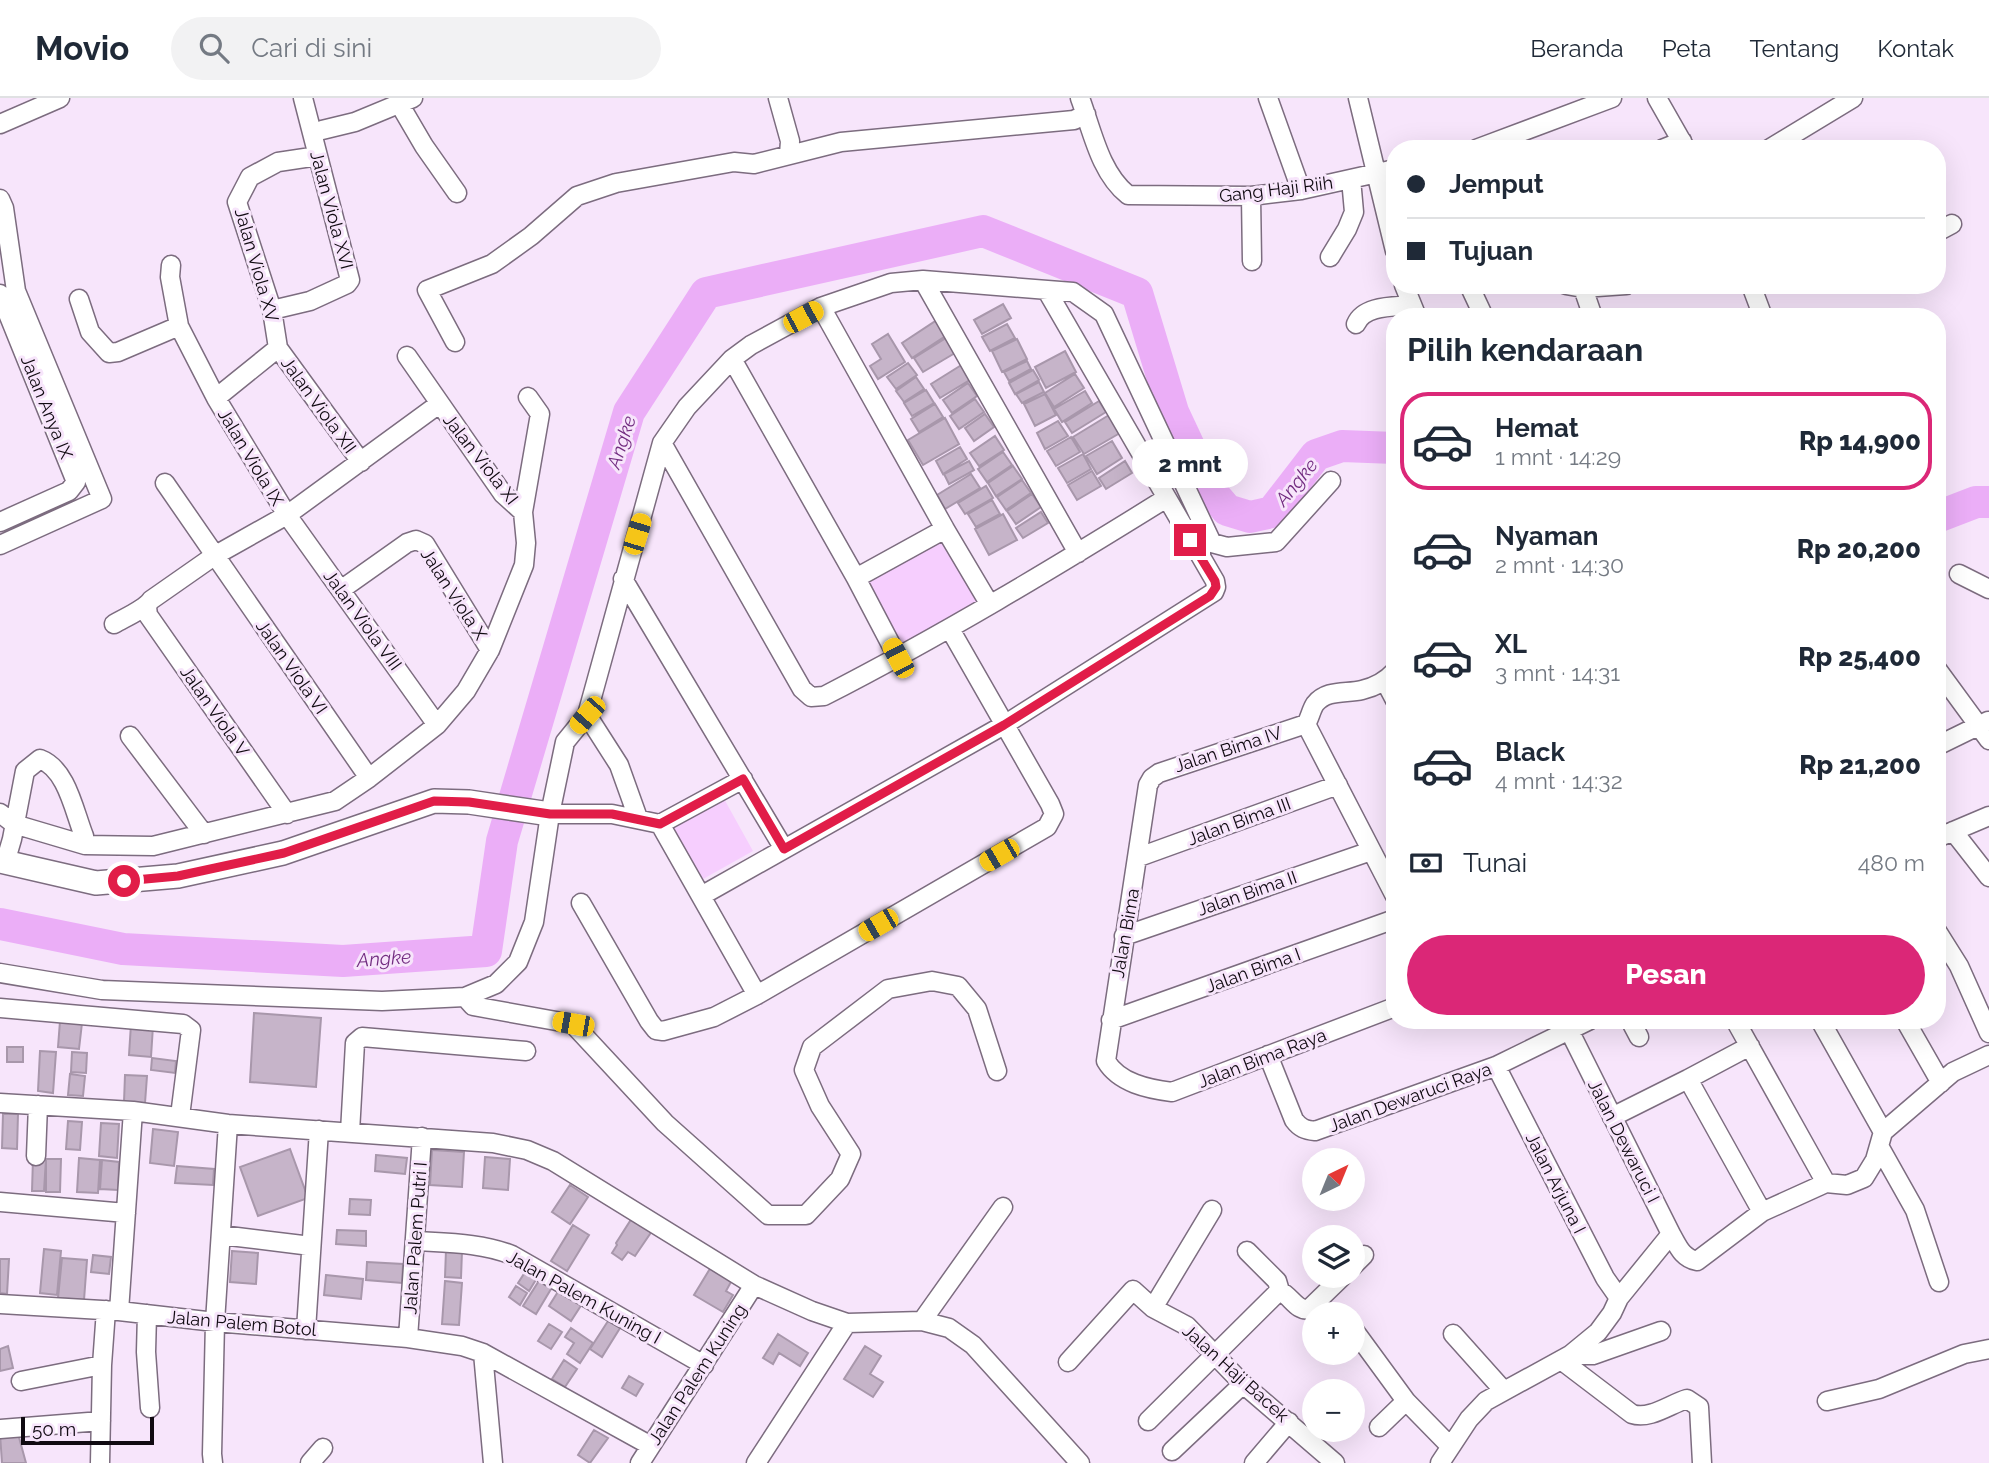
<!DOCTYPE html>
<html lang="id">
<head>
<meta charset="utf-8">
<style>
	:root { --surface:#fff; --page:#f2f2f3; --text:#1f2937; --muted:#747a83; --line:#e0e1e3; --accent:#db2777 }
	body { margin:0; font-family:Raleway,sans-serif; background:var(--page); color:var(--text); height:100vh; display:flex; flex-direction:column; font-size:26px; white-space:nowrap }
	* { box-sizing:border-box; margin:0 }
	p { font-size:23px; color:var(--muted) }
	.icon { flex:none; width:38px; height:38px; fill:none; stroke:currentColor; stroke-width:2; stroke-linecap:round; stroke-linejoin:round }
	.map { position:relative; flex:1; overflow:hidden }
	.side { position:absolute; left:1386px; top:210px; width:560px; height:721px; display:flex; flex-direction:column; background:var(--surface); border-radius:28px; box-shadow:0 7px 28px #0002 }
	.side>* { flex:none }
	.banner { position:absolute; left:1386px; top:42px; width:560px; height:154px; border-radius:28px; box-shadow:0 7px 28px #0002; display:grid; align-content:center; height:154px; padding:0 21px; background:var(--surface) }
	.needle { width:46px; rotate:43deg }
	.buttons { position:absolute; left:1302px; top:1050px; display:grid; gap:14px }
	.buttons a { display:grid; place-items:center; width:63px; height:63px; border-radius:50%; background:var(--surface); box-shadow:0 7px 28px #0002; font-size:35px }
	.scale { position:absolute; left:21px; bottom:18px; width:133px; box-sizing:border-box; padding-left:7px; border:4px solid #100a11; border-top:0; font-size:19px; line-height:24px; white-space:nowrap; color:#100a11; -webkit-text-stroke:5px #f7e5fb; paint-order:stroke }
	.end { position:absolute; width:32px; height:32px; margin:-16px; border:9px solid #e11d48; background:#fff; box-shadow:0 0 0 4px #fff }
	.from { border-radius:50% }
	.bubble { position:absolute; height:49px; border-radius:24px; background:var(--surface); box-shadow:0 7px 28px #0002; font-size:23px; font-weight:800; line-height:49px; text-align:center }
	.car { position:absolute; width:21px; height:42px; margin:-21px -10px; border-radius:9px; box-shadow:0 0 5px 2px #0007; background:linear-gradient(#f5c518 24%,#345 0 40%,#f5c518 0 76%,#345 0 86%,#f5c518 0) }
	.banner b { display:flex; align-items:center; gap:24px; height:66px; font-size:26px }
	.banner b+b { border-top:2px solid var(--line) }
	.banner i { width:18px; height:18px; background:var(--text) }
	ul { padding:0; list-style:none }
	li { display:flex; align-items:center; gap:21px; height:98px; margin:0 14px 10px; padding:0 7px; border:4px solid transparent; border-radius:28px }
	li div { flex:1 }
	li b { display:block; font-size:26px }
	li em { font-style:normal; font-weight:800 }
	li.selected { border-color:var(--accent) }
	li>.icon { width:63px; height:63px; stroke-width:1.5 }
	h2 { padding:0 21px; font-size:32px; line-height:84px }
	.pay { display:flex; align-items:center; gap:18px; height:77px; padding:0 21px; font-size:26px }
	.pay p { margin-inline-start:auto }
	.primary-button { display:flex; gap:14px; margin-top:auto; padding:14px 21px }
	.primary-button a { flex:1; height:80px; border-radius:42px; background:var(--accent); color:#fff; font-size:28px; font-weight:800; line-height:80px; text-align:center }
	header { display:flex; align-items:center; gap:42px; box-sizing:border-box; height:98px; padding:0 35px; background:var(--surface); border-bottom:2px solid var(--line) }
	header strong { font-size:33px }
	nav { display:flex; gap:38px; margin-inline-start:auto; font-size:24px }
	.search { width:490px; height:63px; background:var(--page); display:flex; align-items:center; gap:18px; box-sizing:border-box; padding:0 24px; border-radius:38px; color:var(--muted); font-size:26px }
	.map>svg:first-child { display:block }
	.green { fill:#f6cefe }
	.lines { fill:none; stroke-linecap:round; stroke-linejoin:round }
	.river { stroke:#ebaef7; stroke-width:32 }
	.building { fill:#c6b4c9; stroke:#a897ab; stroke-width:2 }
	.minor-casing { stroke:#7c6c7f; stroke-width:21 }
	.tertiary-casing { stroke:#7c6c7f; stroke-width:26 }
	.minor { stroke:#fff; stroke-width:18 }
	.tertiary { stroke:#fff; stroke-width:23 }
	.route { stroke:#e11d48; stroke-width:9 }
	.labels { text-anchor:middle; dominant-baseline:central; stroke-width:6; stroke-linejoin:round; paint-order:stroke }
	.street-label { font-size:18px; fill:#100a11; stroke:#f7e5fb }
	.water-label { font-size:19px; font-style:italic; fill:#722c80; stroke:#f7e5fb }
</style>
</head>
<body>
<header>
<strong>Movio</strong>
<div class="search"><svg class="icon" aria-label="search" viewBox="0 0 24 24"><circle cx="10" cy="10" r="6"/><path d="M15 15l6 6"/></svg>Cari di sini</div>
<nav><a>Beranda</a><a>Peta</a><a>Tentang</a><a>Kontak</a></nav>
</header>
<div class="map">
<svg width="1989" height="1365" viewBox="0 0 1989 1365">
	<rect width="100%" height="100%" fill="#f7e5fb"/>
	<path class="green" d="M942,438L981,503L899,553L863,482Z
		M723,699L753,753L703,781L672,727Z"/>
	<g class="lines">
		<path class="river" d="M1937,419L1976,404H1989
			M0,826L123,851L343,863L486,853L502,743L629,314L706,195L983,133L1137,195L1173,314L1209,391L1227,412L1250,419L1272,414L1316,357L1342,348L1395,350"/>
	</g>
	<path class="building" d="M1003,206L1011,220L982,236L974,222Z
		M937,222L947,237L912,260L902,245Z
		M1007,226L1015,240L990,253L982,239Z
		M888,236L905,264L878,281L870,268L881,261L872,246Z
		M946,240L955,255L923,274L914,260Z
		M1017,241L1027,261L1002,274L992,253Z
		M1065,253L1076,274L1046,290L1035,269Z
		M1027,263L1031,271L1009,283L1004,274Z
		M908,265L917,277L896,291L887,279Z
		M963,266L973,280L940,300L931,286Z
		M1033,272L1039,282L1015,296L1009,285Z
		M1075,276L1084,290L1054,309L1045,295Z
		M916,279L924,291L904,304L896,293Z
		M1039,284L1044,294L1022,305L1016,296Z
		M968,285L977,298L952,315L943,302Z
		M926,292L934,305L912,318L904,305Z
		M1085,293L1092,305L1062,324L1054,311Z
		M1045,296L1056,317L1035,328L1024,306Z
		M975,301L984,314L959,331L950,318Z
		M1099,303L1106,314L1072,335L1065,324Z
		M935,306L943,319L919,334L911,321Z
		M985,316L994,329L974,343L965,330Z
		M1109,317L1120,335L1084,356L1073,339Z
		M945,320L959,346L923,367L908,342Z
		M1058,323L1068,338L1045,351L1037,335Z
		M995,338L1004,352L979,368L970,355Z
		M1071,339L1080,354L1056,368L1047,353Z
		M1112,343L1122,360L1097,376L1086,358Z
		M960,349L967,361L943,376L936,363Z
		M1003,354L1012,367L987,384L978,371Z
		M1083,356L1091,371L1067,385L1058,370Z
		M969,363L974,372L949,386L944,376Z
		M1125,363L1132,375L1106,391L1099,380Z
		M1013,368L1022,381L996,398L988,385Z
		M1092,373L1101,388L1077,402L1068,387Z
		M971,376L980,390L945,411L937,397Z
		M1022,382L1031,395L1006,412L997,399Z
		M986,388L993,400L965,416L958,405Z
		M1032,396L1041,409L1016,426L1007,413Z
		M992,402L1000,416L976,429L968,416Z
		M1041,414L1048,425L1023,440L1016,430Z
		M1003,416L1017,442L989,457L975,431Z
		M254,915L321,920L316,989L250,984Z
		M60,923L82,925L79,951L58,949Z
		M131,926L153,928L151,959L129,957Z
		M7,949H23V964H7Z
		M40,953L56,954L53,995L38,993Z
		M72,954L87,955L86,975L71,974Z
		M152,960L176,963L175,975L151,972Z
		M70,976L85,978L83,998L68,997Z
		M125,977L147,978L145,1005L124,1004Z
		M3,1016H18L17,1051L2,1050Z
		M68,1023L82,1024L80,1052L66,1051Z
		M101,1025L119,1026L117,1060L99,1058Z
		M153,1031L178,1034L174,1068L150,1065Z
		M290,1051L308,1100L258,1118L240,1069Z
		M432,1052L464,1054L462,1089L430,1087Z
		M376,1057L407,1060L405,1076L375,1073Z
		M485,1059L510,1061L508,1092L483,1090Z
		M33,1060L46,1061L44,1093H32Z
		M79,1060L100,1062L98,1095L77,1094Z
		M46,1061H61L60,1094H46Z
		M102,1062L119,1064L118,1092L100,1091Z
		M177,1068L214,1071L213,1087L175,1085Z
		M570,1087L588,1099L570,1126L552,1114Z
		M350,1101L371,1102L370,1117L349,1116Z
		M632,1120L652,1133L635,1158L628,1154L622,1162L612,1155L617,1147L616,1145Z
		M573,1127L589,1137L567,1173L551,1163Z
		M337,1132L366,1133V1148L336,1146Z
		M44,1151L61,1153L57,1197L40,1195Z
		M446,1152L462,1153L461,1180L445,1179Z
		M232,1153L258,1155L256,1186L230,1184Z
		M93,1157L111,1159L109,1176L91,1174Z
		M62,1160L87,1162L84,1202L58,1200Z
		M0,1161H9L7,1196L0,1195Z
		M367,1164L403,1166L402,1185L366,1182Z
		M529,1168L540,1175L529,1193L518,1185Z
		M711,1169L732,1182L726,1193L733,1197L723,1214L694,1197Z
		M326,1177L363,1181L361,1201L324,1197Z
		M542,1178L554,1186L536,1216L523,1208Z
		M445,1183L462,1185L459,1227L442,1226Z
		M516,1188L527,1195L520,1207L509,1199Z
		M559,1192L582,1206L571,1223L549,1208Z
		M608,1223L620,1230L602,1259L590,1251Z
		M549,1226L562,1234L551,1251L538,1243Z
		M571,1230L593,1245L580,1265L567,1256L574,1245L565,1239Z
		M778,1236L808,1255L800,1268L779,1255L773,1266L763,1260Z
		M8,1248L13,1270L0,1273V1251Z
		M865,1248L881,1258L870,1276L883,1284L873,1299L844,1281Z
		M564,1262L577,1271L565,1289L552,1281Z
		M629,1278L643,1286L636,1298L622,1290Z
		M17,1332L26,1365H2L0,1336Z
		M594,1332L608,1340L590,1365L578,1357Z"/>
	<g class="lines">
		<g class="minor-casing">
			<path id="minor" d="M778,0L790,43L789,57
				M1080,0C1092,32 1100,75 1128,97L1251,98L1301,92L1395,71
				M1268,0L1301,92
				M1358,0L1395,153
				M1657,0L1686,51
				M400,7L424,48L457,95
				M0,26L60,0
				M322,32L355,24L413,0
				M1476,51L1612,0
				M1662,51L1682,43
				M1769,51L1853,0
				M1251,98L1252,163
				M0,101L4,110L16,193L102,401L0,447
				M1937,134L1952,126
				M1330,159L1347,131L1354,114L1351,81
				M171,167L170,179L179,228L216,300L287,417L437,627
				M923,182L1078,455
				M1404,187L1417,219
				M1469,187L1484,219
				M1566,187L1583,190L1626,187
				M1751,187L1763,219
				M1583,190L1593,219
				M0,196L76,384L69,393L0,424
				M79,201L90,234L109,255L118,254L179,228
				M821,209L945,431L990,507
				M272,212L310,203L347,186L350,182L303,0
				M1356,226C1364,207 1394,209 1412,207
				M455,244L427,192L492,166L531,138L577,98L616,85L734,64L754,66L841,44L1074,22L1086,16
				M278,250L361,364
				M407,258L503,396L523,414
				M732,261L856,480L898,560
				M216,300L278,250L272,212L237,104L250,79L278,64L318,58
				M662,345L802,591L811,599L824,598C941,538 1054,470 1165,401
				M165,385L369,680
				M1959,476L1989,491
				M856,480L945,431
				M623,481L784,751
				M342,491L407,445L416,442L425,446L490,552
				M147,509L148,517L287,716
				M114,526C124,520 145,511 151,502L214,458L287,417L439,306
				M1937,571L1989,642
				M1385,583L1395,602
				M1306,626L1159,675L1152,680L1148,687L1106,963C1119,985 1148,991 1172,994L1395,909
				M1306,626L1395,798
				M1306,626C1310,620 1311,612 1315,606C1327,591 1346,596 1362,592C1375,589 1386,583 1395,573
				M130,638L204,736
				M1937,648L1988,623
				M0,715L14,726L85,747L153,748L335,703L369,680L437,627L466,593L490,552L524,467L526,445L523,414L540,316L528,299
				M550,716H612L660,726L743,681
				M638,720L619,667L587,617L662,345L687,309L732,261L751,247L821,209L891,185L923,182L1073,194L1104,216L1212,445L1227,449L1276,444L1331,383
				M660,726L757,897
				M1953,733L1989,779
				M1937,740L1989,718
				M1139,759L1338,687
				M5,765L12,741L25,673L40,661C67,671 74,713 84,738L85,747
				M701,798L1004,627L1214,494L1216,489L1215,483L1047,193
				M581,805L649,923L656,932L663,933L714,919L757,897L1047,729L1054,716L1050,706L950,531
				M1937,833L1959,868L1989,935
				M1124,838L1371,753
				M0,875L102,892L382,903L465,899L496,886L518,864L534,824L550,716L565,644L587,617
				M465,899L473,908L573,926L665,1025L768,1117H806L840,1081L851,1056L820,1008L804,972L812,949L888,891L932,883L958,888L977,911L997,973
				M0,910L183,926L191,932L180,1018
				M1111,922L1395,821
				M1564,922L1671,1136C1678,1148 1682,1160 1697,1163L1762,1114L1826,1085L1847,1087L1864,1080L1875,1062L1883,1034
				M1630,922L1639,939
				M1735,922L1826,1085
				M1820,922L1883,1034
				M1905,922L1941,985
				M1750,948L1688,981L1762,1114
				M1268,957L1294,1022C1300,1030 1305,1032 1315,1033L1496,968L1590,922
				M1496,968L1605,1180L1619,1200
				M0,1005L133,1013L228,1026L493,1045L527,1052L553,1063L754,1187L812,1213L847,1225L922,1223L949,1230L973,1247L1080,1365
				M1612,1019L1688,981
				M350,1034L355,945L362,939L526,953
				M1883,1034L1953,974L1989,957
				M1879,1048L1915,1112L1939,1184
				M36,1058L38,1007
				M0,1104L126,1115
				M221,1137L311,1148
				M416,1143C449,1145 482,1145 512,1157L704,1267
				M1247,1153L1277,1183L1280,1193
				M1353,1168L1364,1157
				M0,1206L119,1213L215,1224L408,1240L462,1248L483,1255L651,1348
				M1153,1210L1212,1112
				M119,1213L133,1013
				M147,1216L146,1254L150,1310
				M922,1223L1003,1109
				M306,1232L319,1032
				M1354,1232L1406,1303L1450,1348
				M1453,1236L1504,1293
				M408,1240L422,1039
				M483,1255L493,1365
				M1570,1257H1593L1661,1233
				M1561,1262L1632,1316C1650,1322 1670,1306 1687,1301L1699,1309L1702,1365
				M1068,1264L1133,1192L1153,1210L1187,1228L1243,1286L1335,1365
				M21,1283L102,1267L106,1212
				M1827,1303L1879,1291L1964,1256L1989,1251
				M1148,1323L1276,1196L1280,1193C1291,1198 1297,1214 1309,1211L1343,1178
				M1379,1329L1406,1303
				M0,1331L101,1323
				M1172,1353L1243,1286
				M100,1365L102,1267
				M213,1365L212,1356L215,1224L228,1026
				M310,1365L323,1350
				M640,1365L754,1187
				M756,1365L847,1225
				M1254,1365L1289,1324
				M1440,1365L1469,1321L1486,1303L1570,1257L1598,1234L1612,1215L1619,1200L1671,1136"/>
		</g>
		<g class="tertiary-casing">
			<path id="tertiary" d="M0,763L96,785L178,778L283,755L434,703L469,704L550,716"/>
		</g>
		<use href="#minor" class="minor"/>
		<use href="#tertiary" class="tertiary"/>
	</g>
	<g class="lines">
		<path class="route" d="M124,783L178,778L284,755L434,703L469,704L550,716H612L660,726L743,681L784,751L1004,627L1210,498L1216,489L1215,483L1190,442"/>
	</g>
	<g class="labels">
		<g class="street-label">
			<text transform="translate(1276 91) rotate(-7)">Gang Haji Riih</text>
			<text transform="translate(332 112) rotate(75)">Jalan Viola XVI</text>
			<text transform="translate(257 167) rotate(74)">Jalan Viola XV</text>
			<text transform="translate(319 307) rotate(54)">Jalan Viola XII</text>
			<text transform="translate(47 309) rotate(68)">Jalan Anya IX</text>
			<text transform="translate(251 359) rotate(59)">Jalan Viola IX</text>
			<text transform="translate(481 361) rotate(52)">Jalan Viola XI</text>
			<text transform="translate(454 496) rotate(57)">Jalan Viola X</text>
			<text transform="translate(363 522) rotate(54)">Jalan Viola VIII</text>
			<text transform="translate(292 569) rotate(55)">Jalan Viola VI</text>
			<text transform="translate(215 613) rotate(55)">Jalan Viola V</text>
			<text transform="translate(1228 651) rotate(-18)">Jalan Bima IV</text>
			<text transform="translate(1239 723) rotate(-20)">Jalan Bima III</text>
			<text transform="translate(1247 795) rotate(-19)">Jalan Bima II</text>
			<text transform="translate(1125 835) rotate(-80)">Jalan Bima</text>
			<text transform="translate(1253 872) rotate(-20)">Jalan Bima I</text>
			<text transform="translate(1262 960) rotate(-21)">Jalan Bima Raya</text>
			<text transform="translate(1410 999) rotate(-20)">Jalan Dewaruci Raya</text>
			<text transform="translate(1624 1043) rotate(63)">Jalan Dewaruci I</text>
			<text transform="translate(1556 1085) rotate(63)">Jalan Arjuna I</text>
			<text transform="translate(415 1140) rotate(-86)">Jalan Palem Putri I</text>
			<text transform="translate(584 1199) rotate(29)">Jalan Palem Kuning I</text>
			<text transform="translate(242 1225) rotate(5)">Jalan Palem Botol</text>
			<text transform="translate(1236 1275) rotate(42)">Jalan Haji Bacek</text>
			<text transform="translate(697 1276) rotate(-57)">Jalan Palem Kuning</text>
		</g>
		<g class="water-label">
			<text transform="translate(621 344) rotate(-72)">Angke</text>
			<text transform="translate(1296 384) rotate(-51)">Angke</text>
			<text transform="translate(384 860) rotate(-4)">Angke</text>
		</g>
	</g>
</svg>
<div class="buttons">
<a><svg class="needle" viewBox="-14 -14 28 28"><path d="M0-13l5 13h-10z" fill="#e53935"/><path d="M0 13l5-13h-10z" fill="#747a83"/></svg></a>
<a><svg class="icon" aria-label="layers" viewBox="0 0 24 24"><path d="M12 4l9 5-9 5-9-5zM3 14l9 5 9-5"/></svg></a>
<a>+</a>
<a>−</a>
</div>
<div class="scale">50 m</div>
<i class="end from" style="left:124px;top:783px"></i>
<i class="end" style="left:1190px;top:442px"></i>
<div class="bubble" style="left:1132px;top:341px;width:116px">2 mnt</div>
<i class="car" style="left:803px;top:219px;rotate:62deg"></i>
<i class="car" style="left:637px;top:436px;rotate:17deg"></i>
<i class="car" style="left:898px;top:560px;rotate:332deg"></i>
<i class="car" style="left:587px;top:617px;rotate:221deg"></i>
<i class="car" style="left:999px;top:757px;rotate:240deg"></i>
<i class="car" style="left:878px;top:827px;rotate:240deg"></i>
<i class="car" style="left:573px;top:926px;rotate:280deg"></i>
<div class="banner">
<b><i class="from"></i>Jemput</b>
<b><i></i>Tujuan</b>
</div>
<section class="side">
<h2>Pilih kendaraan</h2>
<ul>
<li class="selected"><svg class="icon" aria-label="car" viewBox="0 0 24 24"><path d="M5 17H2v-5l4-1 3-4h7l3 4 3 1v5h-3M9 17h6M6 11h13"/><circle cx="7" cy="17" r="2"/><circle cx="17" cy="17" r="2"/></svg><div><b>Hemat</b><p>1 mnt · 14:29</p></div><em>Rp 14,900</em></li>
<li><svg class="icon" aria-label="car" viewBox="0 0 24 24"><path d="M5 17H2v-5l4-1 3-4h7l3 4 3 1v5h-3M9 17h6M6 11h13"/><circle cx="7" cy="17" r="2"/><circle cx="17" cy="17" r="2"/></svg><div><b>Nyaman</b><p>2 mnt · 14:30</p></div><em>Rp 20,200</em></li>
<li><svg class="icon" aria-label="car" viewBox="0 0 24 24"><path d="M5 17H2v-5l4-1 3-4h7l3 4 3 1v5h-3M9 17h6M6 11h13"/><circle cx="7" cy="17" r="2"/><circle cx="17" cy="17" r="2"/></svg><div><b>XL</b><p>3 mnt · 14:31</p></div><em>Rp 25,400</em></li>
<li><svg class="icon" aria-label="car" viewBox="0 0 24 24"><path d="M5 17H2v-5l4-1 3-4h7l3 4 3 1v5h-3M9 17h6M6 11h13"/><circle cx="7" cy="17" r="2"/><circle cx="17" cy="17" r="2"/></svg><div><b>Black</b><p>4 mnt · 14:32</p></div><em>Rp 21,200</em></li>
</ul>
<div class="pay"><svg class="icon" aria-label="cash" viewBox="0 0 24 24"><path d="M3 7h18v10H3z"/><circle cx="12" cy="12" r="2"/></svg>Tunai<p>480 m</p></div>
<div class="primary-button"><a>Pesan</a></div>
</section>
</div>
</body>
</html>
